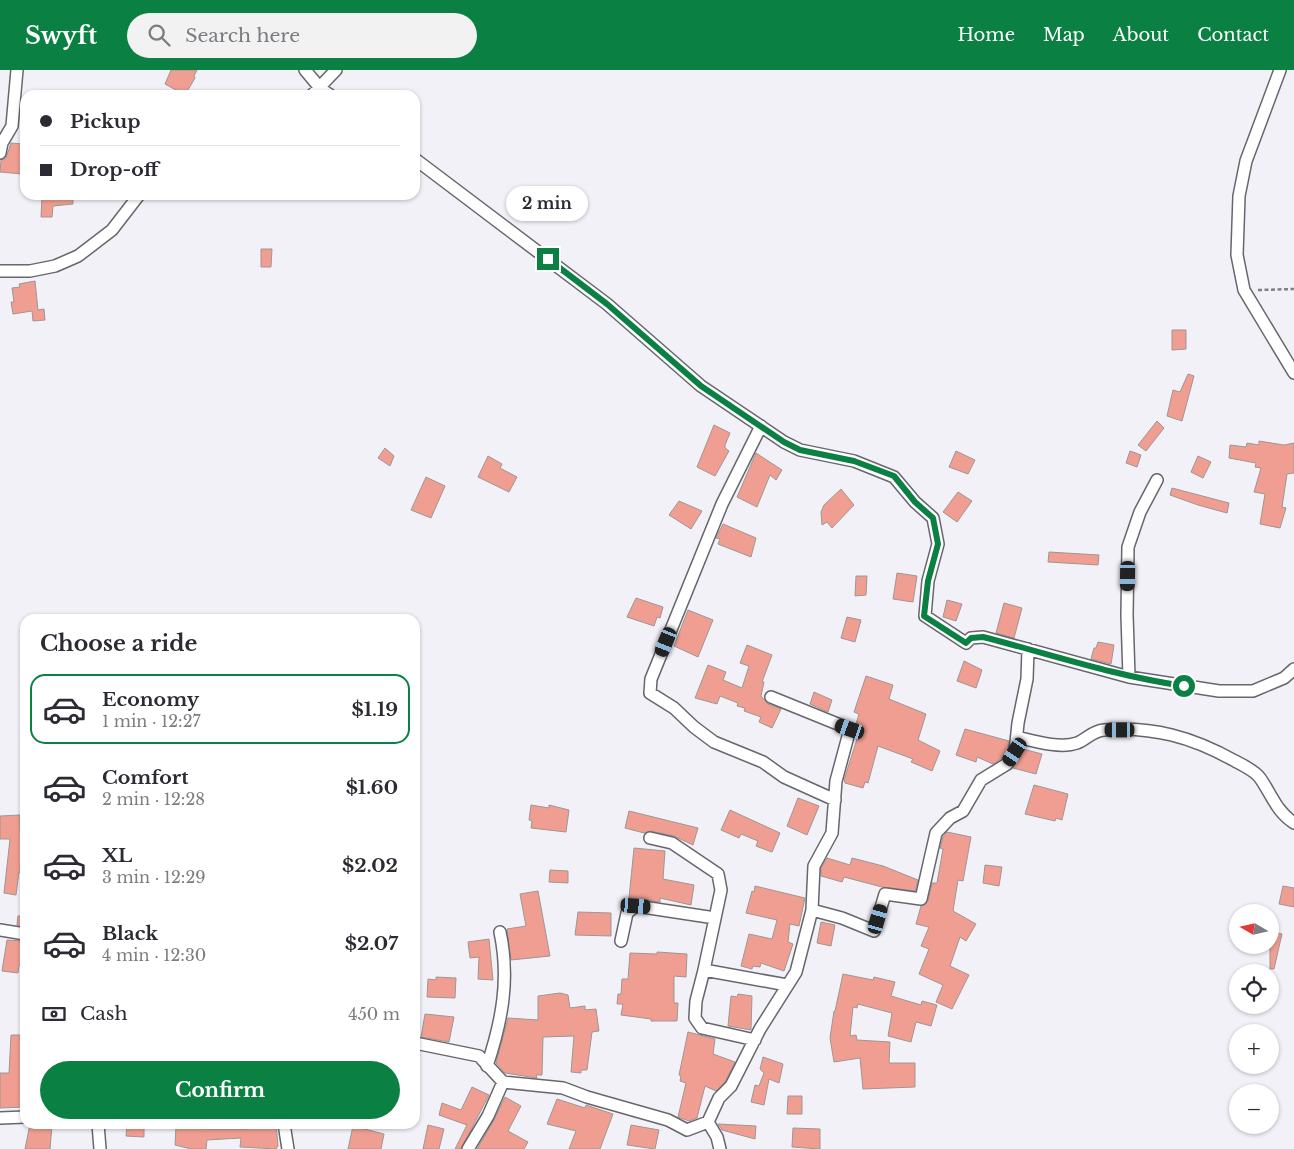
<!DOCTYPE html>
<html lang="en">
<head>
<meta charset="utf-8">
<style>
	:root { --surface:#fff; --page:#f2f2f3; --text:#2b2b33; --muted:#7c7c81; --line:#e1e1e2; --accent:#0b8043 }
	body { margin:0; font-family:"Libre Baskerville",serif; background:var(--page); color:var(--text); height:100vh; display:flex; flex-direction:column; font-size:19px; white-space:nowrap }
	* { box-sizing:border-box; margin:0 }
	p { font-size:16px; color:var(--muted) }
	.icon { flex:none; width:28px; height:28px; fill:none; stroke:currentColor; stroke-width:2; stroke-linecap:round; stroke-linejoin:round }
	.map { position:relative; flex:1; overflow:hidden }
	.panel { position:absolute; left:20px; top:544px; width:400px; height:515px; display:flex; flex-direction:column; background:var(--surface); border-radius:15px; box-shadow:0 1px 4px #0004 }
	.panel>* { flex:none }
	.banner { position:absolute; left:20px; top:20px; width:400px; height:110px; border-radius:15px; box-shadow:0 1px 4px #0004; display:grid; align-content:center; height:110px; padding:0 20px; background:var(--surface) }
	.needle { width:32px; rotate:279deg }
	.tools { position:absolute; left:1229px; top:834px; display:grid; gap:10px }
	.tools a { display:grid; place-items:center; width:50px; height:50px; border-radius:50%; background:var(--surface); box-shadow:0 1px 4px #0004; font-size:25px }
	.end { position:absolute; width:22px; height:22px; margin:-11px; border:6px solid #0b8043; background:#fff; box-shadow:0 0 0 2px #fff }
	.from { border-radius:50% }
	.bubble { position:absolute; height:35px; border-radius:18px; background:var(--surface); box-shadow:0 1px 4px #0004; font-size:16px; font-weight:800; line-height:35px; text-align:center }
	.car { position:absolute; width:15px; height:30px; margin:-15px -8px; border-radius:6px; box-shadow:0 0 4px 1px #0007; background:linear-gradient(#222 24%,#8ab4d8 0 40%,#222 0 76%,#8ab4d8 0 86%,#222 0) }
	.banner b { display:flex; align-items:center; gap:18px; height:48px; font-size:19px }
	.banner b+b { border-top:1px solid var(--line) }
	.banner i { width:12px; height:12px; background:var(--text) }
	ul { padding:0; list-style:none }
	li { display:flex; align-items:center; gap:15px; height:70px; margin:0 10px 8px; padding:0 10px; border:2px solid transparent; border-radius:15px }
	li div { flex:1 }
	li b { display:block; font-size:19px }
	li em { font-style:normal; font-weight:800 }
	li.active { border-color:var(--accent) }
	li>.icon { width:45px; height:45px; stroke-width:1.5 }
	h2 { padding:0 20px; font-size:22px; line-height:60px }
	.pay { display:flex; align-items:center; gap:12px; height:55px; padding:0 20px; font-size:19px }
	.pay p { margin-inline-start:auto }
	.cta { display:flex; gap:10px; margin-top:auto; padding:10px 20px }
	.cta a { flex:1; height:58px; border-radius:30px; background:var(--accent); color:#fff; font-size:20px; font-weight:800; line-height:58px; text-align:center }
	header { display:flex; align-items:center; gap:30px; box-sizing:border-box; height:70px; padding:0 25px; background:var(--accent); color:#fff }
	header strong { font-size:24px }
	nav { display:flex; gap:28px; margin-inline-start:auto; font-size:18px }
	.search { width:350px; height:45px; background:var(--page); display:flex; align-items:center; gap:12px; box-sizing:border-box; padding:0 18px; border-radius:28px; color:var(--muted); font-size:19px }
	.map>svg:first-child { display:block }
	.building { fill:#ef9e91; stroke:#9e9695 }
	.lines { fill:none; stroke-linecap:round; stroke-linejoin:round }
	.street-casing { stroke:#67666c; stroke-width:14 }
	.path { stroke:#807f83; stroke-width:2.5; stroke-dasharray:4 2.5; stroke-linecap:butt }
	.street { stroke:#fff; stroke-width:11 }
	.route { stroke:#0b8043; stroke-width:6 }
</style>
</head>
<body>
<header>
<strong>Swyft</strong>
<div class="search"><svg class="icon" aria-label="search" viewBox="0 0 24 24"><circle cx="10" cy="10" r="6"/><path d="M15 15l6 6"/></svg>Search here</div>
<nav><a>Home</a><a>Map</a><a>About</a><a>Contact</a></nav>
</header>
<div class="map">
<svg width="1294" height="1079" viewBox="0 0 1294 1079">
	<rect width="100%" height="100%" fill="#f3f1f8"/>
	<path class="building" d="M171,0H197L194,6L195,8L185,25L165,14Z
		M11,73L23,74L22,104L0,102L1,90L6,88Z
		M73,126V134L53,136L52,147H41L42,127Z
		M261,179H272L271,197H261Z
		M35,211L38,240L44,239L45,250L33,251L32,241L13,244L11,232H14L12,218L20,217L19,214Z
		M1172,260H1186V279L1172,280Z
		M1188,304L1194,306L1182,351L1167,346L1173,320L1180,322Z
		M1157,351L1164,358L1146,381L1138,375Z
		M714,355L730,363L725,375V378L729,381L715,406L697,397Z
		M1259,371L1284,375L1294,373V403L1287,404L1282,437L1286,438L1280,458L1260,454L1265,424L1254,422L1261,398L1255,397L1256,393L1229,388L1230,375L1246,377L1247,373L1259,375Z
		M385,378L394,386L390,396L378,388Z
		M956,381L975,390L968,404L949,397Z
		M1130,381L1141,385L1137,397L1126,393Z
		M756,383L782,400L776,410L770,405L757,437L737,427Z
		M488,386L502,394L500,398L517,407L509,422L478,407Z
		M1198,386L1211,392L1203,408L1191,402Z
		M426,407L445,416L431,448L411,440Z
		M1172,418L1229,433L1227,443L1198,435L1170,425Z
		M841,419L854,435L832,458L827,452L822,455L821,442L824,435Z
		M958,422L972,431L957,452L943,442Z
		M679,431L702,441L691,459L669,445Z
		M723,454L756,468L751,487L718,474L720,469L716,468Z
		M1049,482L1099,485L1098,495L1048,492Z
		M897,503L917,506L913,532L893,529Z
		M856,506H867L866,525L855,526Z
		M636,528L663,537L660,548L657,547L654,556L627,547Z
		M947,530L962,534L956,551L943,547Z
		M1004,533L1022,538L1014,568L996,563Z
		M688,540L713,550L698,587L674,576Z
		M847,547L861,550L855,572L841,568Z
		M1098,572L1114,575L1111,594L1091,589L1094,578H1096Z
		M747,575L772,585L762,612H764L761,626L768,634L781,639L772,658L759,652L761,647L744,641L745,638L737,636L738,633L720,626L717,634L695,628L708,595L726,602L723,610L742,618L749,596L740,593Z
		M964,591L982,600L976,618L957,611Z
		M866,606L893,615L889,629L926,644L918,670L940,681L932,701L911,692L913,689L878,676L868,713L865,712L863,718L845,713L844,710L857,669L855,668L857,658L856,654L859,644L854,642Z
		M814,622L832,630L828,642L810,634Z
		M965,659L1009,671L1008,679L1002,688L993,694L977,687L976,692L956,685Z
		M1023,679L1042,684L1036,704L1013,698L1021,686Z
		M1034,715L1068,724L1062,750L1056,748L1055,751L1025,744Z
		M798,728L819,736L807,765L787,756Z
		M531,735L549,738V735L569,740L566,762L531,758L532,751L529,750Z
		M730,740L780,763L772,782L756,776L758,771L741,764L739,768L721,760Z
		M629,741L698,758L693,775L674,766L651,761L644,763L625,758Z
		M20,745L21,782H25V803L19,802L16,825L4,823L10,769H0V746Z
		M947,762L971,767L963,811L958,810L953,841L976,854L966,871L960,867L950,896L969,905L952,939L936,932L943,915L919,904L929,879L921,876L929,857L916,854L921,836L928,831L932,813H937L943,779L940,778L943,767Z
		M634,778L665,781L663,809L694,815L691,835L660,828V832L629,828Z
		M827,788L850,795L852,788L883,796L918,810L915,821L882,817L844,807L842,812L821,806V798Z
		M985,795L1002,797L999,816L983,813Z
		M550,800L568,801V813L549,812Z
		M755,816L805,828L799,856L790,854L788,872L793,874L784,901L761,893L760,897L753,896L752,899L741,896L749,864L772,869L777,850L746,843L752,821L754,822Z
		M1283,816L1294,818V837L1279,834Z
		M538,821L550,886L511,890L507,859L526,856L520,824Z
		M578,842L611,843V866L575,865Z
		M18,846H25V856L17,855Z
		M821,852L835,855L831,876L817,873Z
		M1270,861L1282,864L1274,899H1270Z
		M489,869L493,910L478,909L479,887L470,888L468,872Z
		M7,870L25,871V896L19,895L18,903L2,901Z
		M657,882L687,884L686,907L674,906V933H678L677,951H651V949L621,945L623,934H617L618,924H621L622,909H628L630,883L657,884Z
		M843,904L873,910L874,907L895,912L891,926L921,935L922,931L937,935L931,956L916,952L911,972L888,966L892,943L858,934L857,938L853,937L850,966L856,965L857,970L890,972L889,993H915V1017L863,1019L860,988L834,992L830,968L834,941H835Z
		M436,907L456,908L455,928L427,927L428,909L436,910Z
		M560,923L568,925L570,938L585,936V940L596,939L599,961L592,962L587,1000H581V1003L571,1002L574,966L543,967L542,1005H536L537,1008L505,1003L496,993L508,948L538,950V926Z
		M738,924L752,926L751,960L728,956L731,926L737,927Z
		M425,944L454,947L449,972L421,967Z
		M688,962L715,969L713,984L735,992L725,1012L716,1021L705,1016L697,1048L689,1051L678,1047L686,1013L680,1011L681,1006L679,1005Z
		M11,965H25V1037L0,1038V1003H9Z
		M763,987L783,994L779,1013L769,1009L764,1035L751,1032L755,1015L759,1016L764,1003L760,999Z
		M472,1017L489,1025L461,1079H455L467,1055L439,1045L442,1033L461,1040Z
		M788,1026H802V1044H787Z
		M505,1027L521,1036L508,1061L528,1072L524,1079H477L494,1050Z
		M557,1029L585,1038L586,1035L613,1044L600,1079H569L576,1061L547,1054Z
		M30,1054L52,1056L50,1079H25Z
		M127,1054H144V1067L126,1066Z
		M247,1054H276L278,1076L276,1079L240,1077L241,1068L207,1070L206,1079H191L175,1075L176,1056L208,1057L207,1059H248Z
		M718,1054L756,1056L755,1069L722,1060Z
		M428,1055L444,1059L439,1079H423Z
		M631,1055L659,1060L655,1079L627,1075Z
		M353,1056L384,1064L381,1079H348Z
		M793,1058L820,1059V1079L792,1077Z"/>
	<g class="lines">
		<g class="street-casing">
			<path id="street" d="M305,0L320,18L330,25
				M1280,0L1246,91L1239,126L1237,185L1244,220L1294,303
				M312,25L336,0
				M0,83L2,73L12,56L17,0
				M415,89L607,234L701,316L784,372L800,380L854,391L894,407L915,432L933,448L938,474L928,511L925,546L966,573L971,568L983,567L1129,607L1219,621H1253L1284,608L1294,599
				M0,201H30L55,196L78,186L112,160L139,125
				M761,356L722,434L651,609L650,623L674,638L694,657L714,672L763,692L784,707L835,730
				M1129,607L1127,545L1128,477L1140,442L1157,410
				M1017,667C1034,671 1060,679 1077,673C1087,669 1092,661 1104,660C1153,656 1192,667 1235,691C1243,695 1255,701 1260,708C1272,725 1276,741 1294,753
				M650,768L672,773L718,804L721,820L704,900L787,915
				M812,840L842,848L874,861L885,824L921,829L936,763L950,748L963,741L981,710L1007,694L1015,682L1018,653L1027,609L1028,579
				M0,860L25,864
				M621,871L627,843L636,836L715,848
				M704,900L696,931L695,948L702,958L755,970
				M415,973L479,986L503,1012
				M487,996C502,951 510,909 500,862
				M0,1048L25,1047
				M98,1054L100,1079
				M284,1054L288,1079
				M468,1079L488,1046L503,1012L563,1018L587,1027L668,1050L687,1060L708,1052
				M720,1079L717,1067L708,1052L719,1028L731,1016L760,959L796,902L812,840L814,796L832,763L836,711L850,659L771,627"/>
		</g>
		<path class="path" d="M1258,220L1294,219"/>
		<use href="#street" class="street"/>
	</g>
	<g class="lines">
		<path class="route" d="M548,189L607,234L701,316L784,372L800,380L854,391L894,406L915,432L933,448L938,474L928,511L924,546L966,573L971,568L983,567C1050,584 1115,606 1184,616"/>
	</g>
</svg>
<div class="tools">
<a><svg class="needle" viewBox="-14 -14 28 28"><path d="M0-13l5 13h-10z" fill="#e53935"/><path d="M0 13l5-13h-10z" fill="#7c7c81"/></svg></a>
<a><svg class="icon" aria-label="locate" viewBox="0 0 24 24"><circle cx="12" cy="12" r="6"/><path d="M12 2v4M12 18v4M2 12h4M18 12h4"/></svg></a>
<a>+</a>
<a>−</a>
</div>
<i class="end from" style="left:1184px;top:616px"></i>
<i class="end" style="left:548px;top:189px"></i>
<div class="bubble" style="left:506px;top:116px;width:82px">2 min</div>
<i class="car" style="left:1128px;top:506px;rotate:181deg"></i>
<i class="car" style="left:666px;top:572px;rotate:202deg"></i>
<i class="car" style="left:850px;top:659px;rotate:289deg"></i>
<i class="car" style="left:1120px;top:660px;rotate:270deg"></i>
<i class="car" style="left:1015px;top:682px;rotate:213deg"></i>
<i class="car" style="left:636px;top:836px;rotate:94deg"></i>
<i class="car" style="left:878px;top:849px;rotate:16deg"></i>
<div class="banner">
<b><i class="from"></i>Pickup</b>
<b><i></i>Drop-off</b>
</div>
<section class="panel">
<h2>Choose a ride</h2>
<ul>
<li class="active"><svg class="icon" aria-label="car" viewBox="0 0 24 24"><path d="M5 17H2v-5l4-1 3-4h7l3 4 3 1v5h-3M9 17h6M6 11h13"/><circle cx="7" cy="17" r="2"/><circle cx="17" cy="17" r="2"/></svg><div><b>Economy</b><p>1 min · 12:27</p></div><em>$1.19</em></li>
<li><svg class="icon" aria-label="car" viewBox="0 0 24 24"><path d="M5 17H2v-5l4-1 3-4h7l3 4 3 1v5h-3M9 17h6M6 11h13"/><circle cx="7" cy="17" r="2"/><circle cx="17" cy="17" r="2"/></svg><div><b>Comfort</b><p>2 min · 12:28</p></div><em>$1.60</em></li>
<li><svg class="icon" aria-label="car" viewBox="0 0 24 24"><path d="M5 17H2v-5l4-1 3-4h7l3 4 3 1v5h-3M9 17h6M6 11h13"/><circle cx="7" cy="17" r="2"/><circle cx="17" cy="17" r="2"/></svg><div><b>XL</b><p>3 min · 12:29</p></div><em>$2.02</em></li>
<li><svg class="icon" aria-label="car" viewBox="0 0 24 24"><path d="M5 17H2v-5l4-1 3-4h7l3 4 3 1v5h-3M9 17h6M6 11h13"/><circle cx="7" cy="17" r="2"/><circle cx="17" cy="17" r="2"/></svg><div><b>Black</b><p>4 min · 12:30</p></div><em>$2.07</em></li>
</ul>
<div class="pay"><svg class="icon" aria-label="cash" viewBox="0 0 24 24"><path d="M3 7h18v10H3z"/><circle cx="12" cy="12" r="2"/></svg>Cash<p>450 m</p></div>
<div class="cta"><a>Confirm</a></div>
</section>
</div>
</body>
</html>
